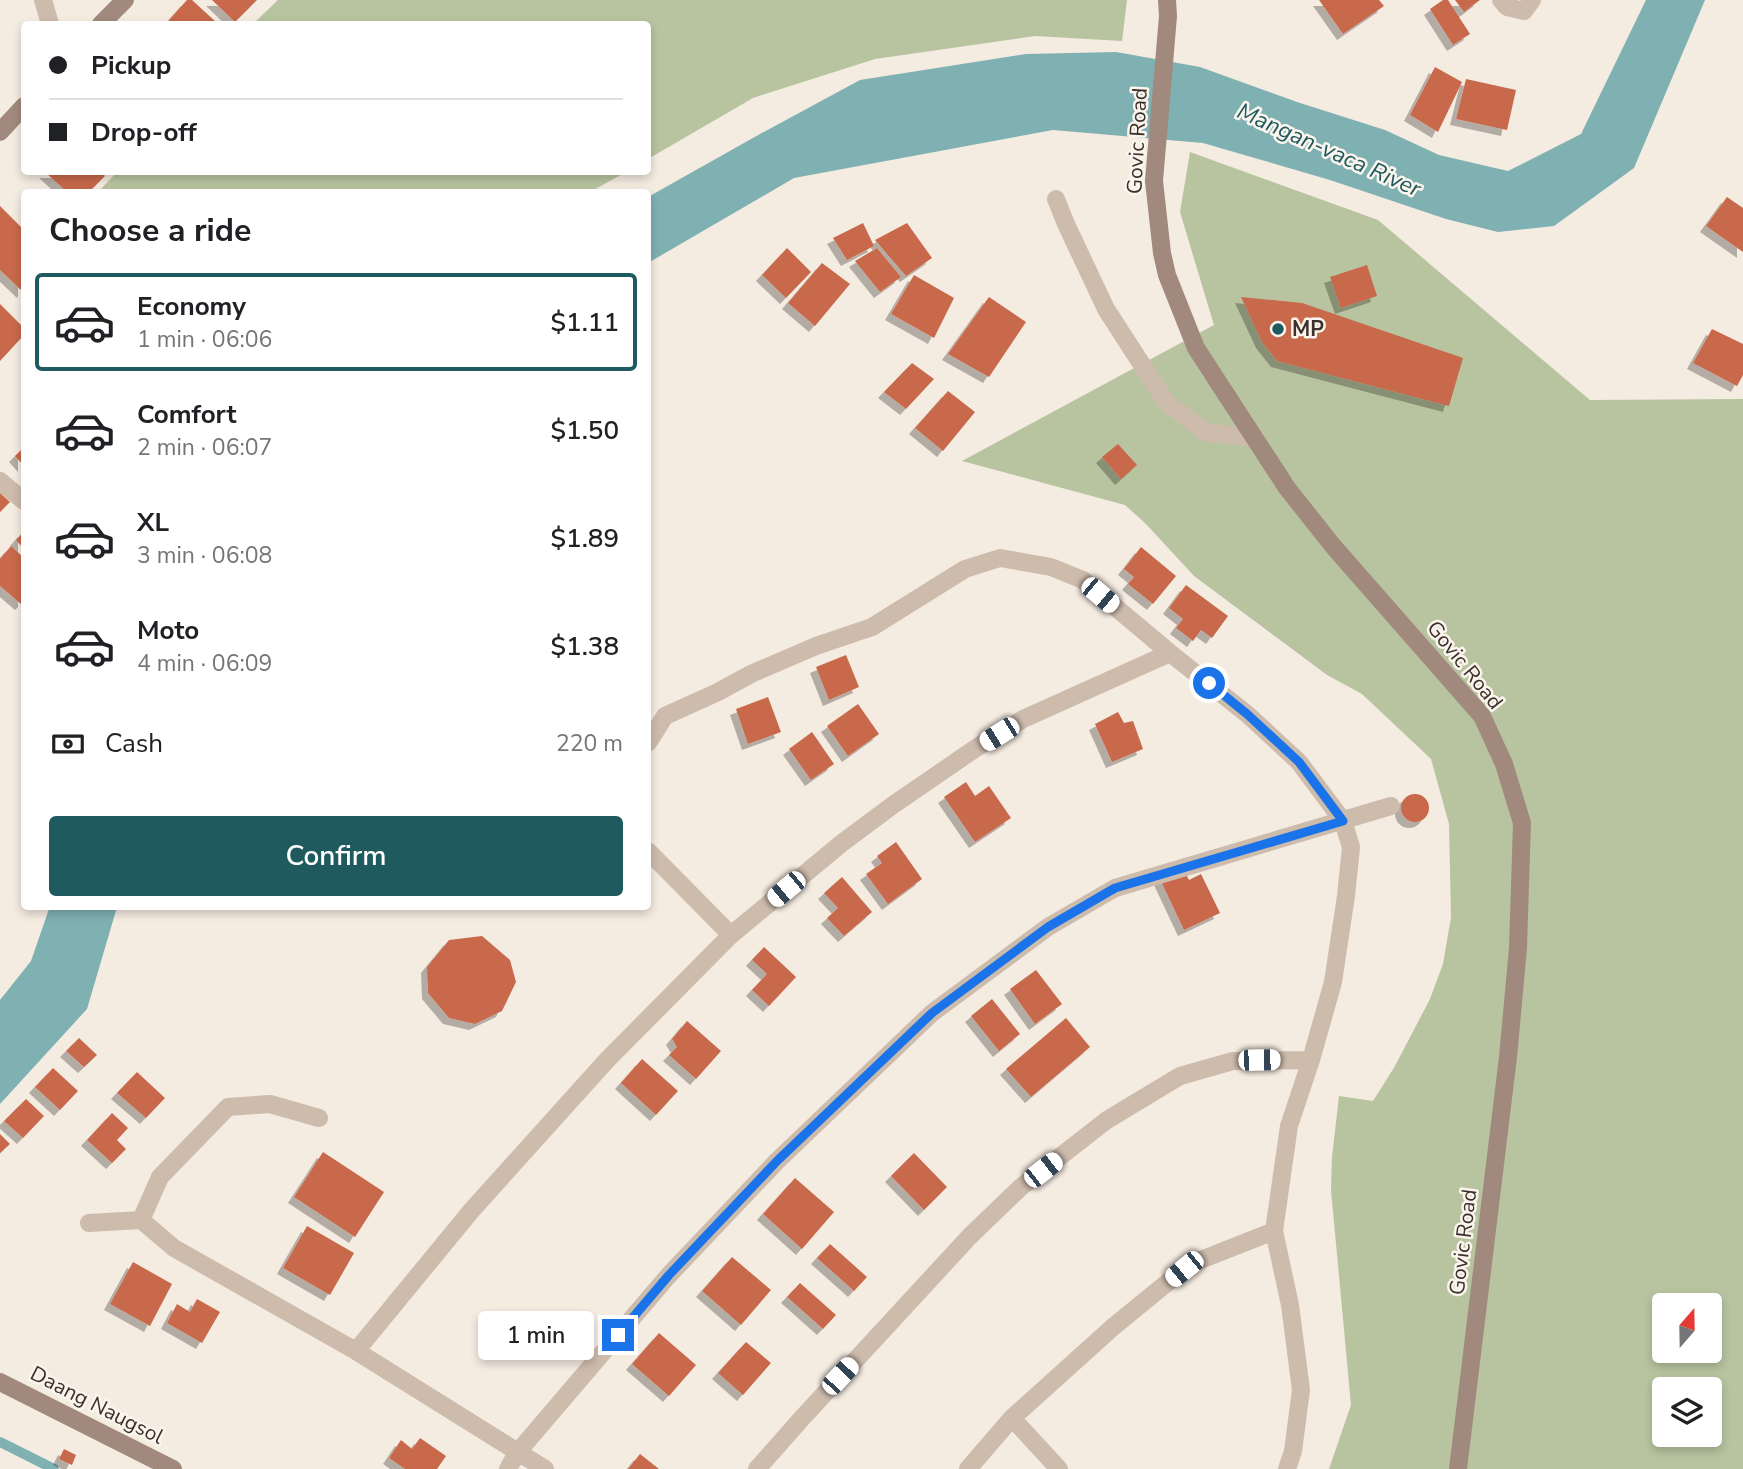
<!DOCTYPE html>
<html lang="en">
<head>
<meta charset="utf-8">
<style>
	:root { --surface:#fff; --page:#f6f6f6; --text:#202124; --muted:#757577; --line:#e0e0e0; --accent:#1f5a5e }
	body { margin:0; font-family:"Nunito Sans",sans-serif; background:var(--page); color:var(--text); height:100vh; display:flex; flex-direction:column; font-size:26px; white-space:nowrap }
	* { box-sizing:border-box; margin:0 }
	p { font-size:23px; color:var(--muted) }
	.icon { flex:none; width:38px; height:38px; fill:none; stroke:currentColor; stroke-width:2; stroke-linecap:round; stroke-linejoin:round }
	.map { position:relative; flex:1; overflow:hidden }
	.sheet { position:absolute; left:21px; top:189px; width:630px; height:721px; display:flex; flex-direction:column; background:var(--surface); border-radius:7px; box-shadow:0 4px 10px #0003 }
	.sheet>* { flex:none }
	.guide { position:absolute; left:21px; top:21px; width:630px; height:154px; border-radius:7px; box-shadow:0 4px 10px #0003; display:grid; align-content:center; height:154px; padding:0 28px; background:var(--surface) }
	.needle { width:46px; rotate:20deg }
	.buttons { position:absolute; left:1652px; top:1293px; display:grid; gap:14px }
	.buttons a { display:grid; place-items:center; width:70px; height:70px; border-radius:7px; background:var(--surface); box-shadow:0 4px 10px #0003; font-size:35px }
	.end { position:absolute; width:32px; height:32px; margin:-16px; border:9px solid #1a73e8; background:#fff; box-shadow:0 0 0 4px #fff }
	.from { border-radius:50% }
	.bubble { position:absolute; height:49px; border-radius:7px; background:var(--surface); box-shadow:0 4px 10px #0003; font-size:23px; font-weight:600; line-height:49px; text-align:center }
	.car { position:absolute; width:21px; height:42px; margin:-21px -10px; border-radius:9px; box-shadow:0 0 5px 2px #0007; background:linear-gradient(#fff 24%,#345 0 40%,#fff 0 76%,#345 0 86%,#fff 0) }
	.guide b { display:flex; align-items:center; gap:24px; height:66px; font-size:26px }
	.guide b+b { border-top:2px solid var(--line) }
	.guide i { width:18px; height:18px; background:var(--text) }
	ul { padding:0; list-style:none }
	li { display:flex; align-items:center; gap:21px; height:98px; margin:0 14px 10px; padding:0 14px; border:4px solid transparent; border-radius:7px }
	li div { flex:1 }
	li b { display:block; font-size:26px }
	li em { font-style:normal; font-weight:600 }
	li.current { border-color:var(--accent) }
	li>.icon { width:63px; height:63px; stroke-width:1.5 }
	h2 { padding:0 28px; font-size:32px; line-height:84px }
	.pay { display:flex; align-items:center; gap:18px; height:77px; padding:0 28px; font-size:26px }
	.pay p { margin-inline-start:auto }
	.primary-button { display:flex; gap:14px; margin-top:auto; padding:14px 28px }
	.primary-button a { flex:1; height:80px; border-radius:7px; background:var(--accent); color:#fff; font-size:28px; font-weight:600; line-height:80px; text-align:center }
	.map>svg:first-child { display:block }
	.green { fill:#b8c4a0; fill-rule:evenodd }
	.water { fill:#7fb0b2 }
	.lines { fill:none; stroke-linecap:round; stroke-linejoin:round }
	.stream { stroke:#7fb0b2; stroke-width:10 }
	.building { fill:#c8694b; filter:url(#shadow) }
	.service { stroke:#cdbbac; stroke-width:18 }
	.minor { stroke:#cdbbac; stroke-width:18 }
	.secondary { stroke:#a18a7d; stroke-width:18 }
	.route { stroke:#1a73e8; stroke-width:9 }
	.poi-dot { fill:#1f5a5e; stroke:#fbf5ee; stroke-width:2.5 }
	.labels { text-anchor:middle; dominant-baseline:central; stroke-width:5; stroke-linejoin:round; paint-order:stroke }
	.street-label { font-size:21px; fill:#3b302b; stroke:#fbf5ee }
	.poi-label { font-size:21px; font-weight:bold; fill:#3b302b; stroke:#fbf5ee; text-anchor:start }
	.water-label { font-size:23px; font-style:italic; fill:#1f5a5e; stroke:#fbf5ee }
</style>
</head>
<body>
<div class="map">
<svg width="1743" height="1469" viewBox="0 0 1743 1469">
	<defs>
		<filter id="shadow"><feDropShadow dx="-6" dy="6" stdDeviation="0" flood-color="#0004"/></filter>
	</defs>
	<rect width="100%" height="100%" fill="#f4ebe1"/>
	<path class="green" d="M278,0H1127L1122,41L1035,36L875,59L753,98L648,159V24H253Z
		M1190,152L1378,220L1590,400L1743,399V1469H1329L1351,1405L1331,1190L1332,1157L1339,1096L1373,1101L1395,1066L1430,999L1443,964L1451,917L1449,824L1431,759L1362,694L1327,675L1194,576L1146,524L1125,505L962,461L1214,325L1180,212ZM1664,1306H1710V1351H1664ZM1664,1390H1710V1435H1664Z
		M117,172H626L590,192H98Z"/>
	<path class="water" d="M1646,0H1705L1634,168L1554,226L1498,232L1446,219L1330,180L1203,143L1053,130L794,178L648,263V197L760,134L860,80L1026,54L1116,52L1200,67L1297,102L1385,130L1439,155L1508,171L1581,134Z
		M50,906L117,907L87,1009L0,1104V1000L31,961Z"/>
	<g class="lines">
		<path class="stream" d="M0,1442L54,1469"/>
	</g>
	<path class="building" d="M187,0H192L216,22L214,24H174L169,20Z
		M212,0H257L235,22Z
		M1319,0H1379L1384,6L1343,34Z
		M1443,0H1448L1470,34L1453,45L1430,9Z
		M1455,0H1480L1464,12Z
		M1435,67L1462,82L1438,132L1410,115Z
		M1466,79L1516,90L1507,130L1456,119Z
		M45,172H101L105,176L89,192H67Z
		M1727,197L1743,208V252L1706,226Z
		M0,206L24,230V290L23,292L0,270Z
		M863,223L874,246L847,260L833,238Z
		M907,223L932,258L906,276L875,240Z
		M787,248L811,272L786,298L762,275Z
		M877,248L901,277L880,292L855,261Z
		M822,263L850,284L815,326L788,303Z
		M1367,265L1377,296L1341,308L1330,277Z
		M914,275L954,298L934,338L891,314Z
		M989,297L1026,322L989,377L948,354Z
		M1241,297L1302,303L1463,358L1449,406L1277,361L1262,342Z
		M0,304L24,328V335L0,361Z
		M1712,329L1743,344V375L1737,386L1693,363Z
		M912,363L934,379L906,409L884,392Z
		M948,391L975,412L943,451L915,428Z
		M1118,444L1137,465L1121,479L1102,457Z
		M24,447V466L15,456Z
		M0,493L10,502L0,512Z
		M24,531V549L16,540Z
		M11,546L24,558V601L21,604L0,586V559Z
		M1141,547L1176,576L1153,604L1128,584L1134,577L1124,569Z
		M1186,585L1228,616L1212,638L1201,630L1193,641L1176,628L1183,619L1169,608Z
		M846,655L859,687L829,700L816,667Z
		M768,697L781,732L748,744L736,709Z
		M858,704L879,734L848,756L827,726Z
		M1118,712L1124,723L1133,721L1143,749L1112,762L1095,724Z
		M812,732L834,764L811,780L789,749Z
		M966,782L975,796L989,786L1011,818L975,842L944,797Z
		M1401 808a14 14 0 1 1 28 0a14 14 0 1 1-28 0Z
		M896,842L922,879L888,904L866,874L882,863L877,856Z
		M1182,867L1189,880L1201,874L1220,913L1184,930L1159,877Z
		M842,877L872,912L844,936L827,918L838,908L824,893Z
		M482,936L510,960L516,982L502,1011L475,1024L449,1018L428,993L427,967L449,940Z
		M764,947L796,977L769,1006L752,990L767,974L752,960Z
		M1036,970L1062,1004L1035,1024L1010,989Z
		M992,999L1020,1034L999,1051L971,1016Z
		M1066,1018L1090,1047L1031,1097L1006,1069Z
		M687,1021L721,1051L696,1079L669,1055L677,1047L672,1039Z
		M79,1038L97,1055L84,1067L66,1051Z
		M642,1059L678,1091L656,1115L621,1083Z
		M53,1068L78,1091L60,1110L35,1087Z
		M137,1072L165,1098L146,1118L117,1093Z
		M26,1099L44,1116L23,1138L4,1121Z
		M112,1113L128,1128L117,1140L126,1149L112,1163L87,1140Z
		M0,1134L10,1144L0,1153Z
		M323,1152L384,1192L355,1237L294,1197Z
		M914,1153L947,1187L924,1210L891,1176Z
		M795,1178L834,1212L802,1249L763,1214Z
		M307,1226L354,1253L330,1295L283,1268Z
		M830,1244L867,1277L854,1291L817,1258Z
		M732,1257L771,1290L741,1325L702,1291Z
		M133,1262L172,1284L150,1326L110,1304Z
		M800,1283L836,1315L823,1329L787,1297Z
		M197,1299L220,1312L202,1343L167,1323L177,1304L190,1312Z
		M659,1333L696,1365L669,1396L632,1364Z
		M746,1342L771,1363L743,1395L718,1373Z
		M420,1438L446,1456L437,1469H405L389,1458L401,1440L412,1449Z
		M64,1449L76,1455L72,1465L59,1459Z
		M640,1454L659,1469H628Z"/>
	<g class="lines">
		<path class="service" d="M43,0L50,24
			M0,481L24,501"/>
		<path class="minor" d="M1501,0L1507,7L1524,11L1532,0
			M1056,199L1066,224L1106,309L1166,402L1205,432L1254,438
			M648,743L665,716L718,692L751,674L816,646L872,627L965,569L1000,558L1051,567L1083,580L1170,653L1247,714L1299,762L1343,821L1351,847L1346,896L1333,982L1311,1060L1289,1126L1274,1231L1290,1305L1301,1390L1293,1451L1287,1469
			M648,851L731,935
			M319,1118L270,1104L228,1107L160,1177L141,1220L174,1248L356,1351L545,1469
			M89,1223L141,1220
			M356,1351L471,1211L607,1060L731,935L842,843L893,805L976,748L1023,719L1170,653
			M1012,1418L1059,1469
			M508,1469L517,1453L669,1275L777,1161L932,1013L1048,927L1115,888L1391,806
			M757,1469L803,1417L970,1236L1021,1187L1107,1120L1180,1076L1233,1061L1311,1060
			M968,1469L1012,1418L1113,1327L1184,1269L1198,1261L1274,1231"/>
		<path class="secondary" d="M1167,0L1168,16L1154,181L1162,253L1167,275L1196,348L1287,488L1333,546L1482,716L1504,764L1522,823L1518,948L1508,1057L1458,1469
			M101,24L125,0
			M0,132L24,106
			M0,1382L173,1469"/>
	</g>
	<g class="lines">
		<path class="route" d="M618,1335L669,1275L777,1161L932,1013L1048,927L1115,888L1343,821L1299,762L1247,714L1209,683"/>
	</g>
	<circle class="poi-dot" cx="1278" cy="329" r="7"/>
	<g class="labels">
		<g class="street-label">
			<text transform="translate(1137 141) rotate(-87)">Govic Road</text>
			<text transform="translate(1465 665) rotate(51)">Govic Road</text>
			<text transform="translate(1463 1242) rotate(-83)">Govic Road</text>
			<text transform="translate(97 1405) rotate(27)">Daang Naugsol</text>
		</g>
		<g class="poi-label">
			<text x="1292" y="329">MP</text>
		</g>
		<g class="water-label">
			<text transform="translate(1329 150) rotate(24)">Mangan-vaca River</text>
		</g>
	</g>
</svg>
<div class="buttons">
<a><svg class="needle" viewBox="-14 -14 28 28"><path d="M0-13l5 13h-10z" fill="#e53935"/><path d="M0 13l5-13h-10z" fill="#757577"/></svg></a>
<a><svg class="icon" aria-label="layers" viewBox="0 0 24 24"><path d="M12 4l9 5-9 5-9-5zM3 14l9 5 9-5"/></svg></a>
</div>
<i class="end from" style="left:1209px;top:683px"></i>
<i class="end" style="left:618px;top:1335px"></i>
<div class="bubble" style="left:478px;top:1311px;width:116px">1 min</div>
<i class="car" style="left:1100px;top:595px;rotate:130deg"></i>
<i class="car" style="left:999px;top:734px;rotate:238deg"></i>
<i class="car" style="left:786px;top:889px;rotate:230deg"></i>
<i class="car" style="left:1259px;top:1060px;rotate:89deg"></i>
<i class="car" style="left:1043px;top:1170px;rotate:52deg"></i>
<i class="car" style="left:1184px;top:1269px;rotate:231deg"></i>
<i class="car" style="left:840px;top:1376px;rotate:43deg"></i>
<div class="guide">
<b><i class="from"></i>Pickup</b>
<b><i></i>Drop-off</b>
</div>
<section class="sheet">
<h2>Choose a ride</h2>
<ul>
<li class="current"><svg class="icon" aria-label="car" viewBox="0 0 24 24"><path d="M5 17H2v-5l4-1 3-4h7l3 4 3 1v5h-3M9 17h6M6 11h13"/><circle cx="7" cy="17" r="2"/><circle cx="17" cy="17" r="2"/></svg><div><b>Economy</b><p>1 min · 06:06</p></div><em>$1.11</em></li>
<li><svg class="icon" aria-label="car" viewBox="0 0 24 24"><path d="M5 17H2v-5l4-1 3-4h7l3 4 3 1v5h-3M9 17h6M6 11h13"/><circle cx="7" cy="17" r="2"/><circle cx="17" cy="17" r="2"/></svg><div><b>Comfort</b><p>2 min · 06:07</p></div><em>$1.50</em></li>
<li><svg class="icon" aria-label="car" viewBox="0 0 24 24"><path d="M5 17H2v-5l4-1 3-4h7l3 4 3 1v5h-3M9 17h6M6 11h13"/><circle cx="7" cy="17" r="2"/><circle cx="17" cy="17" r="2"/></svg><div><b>XL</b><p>3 min · 06:08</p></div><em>$1.89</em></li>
<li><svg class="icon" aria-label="car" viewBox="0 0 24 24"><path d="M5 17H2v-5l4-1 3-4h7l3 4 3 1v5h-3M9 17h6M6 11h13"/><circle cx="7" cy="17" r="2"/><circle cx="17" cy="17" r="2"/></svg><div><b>Moto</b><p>4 min · 06:09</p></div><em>$1.38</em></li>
</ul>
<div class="pay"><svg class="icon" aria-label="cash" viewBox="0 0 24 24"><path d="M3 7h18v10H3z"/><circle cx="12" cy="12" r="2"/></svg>Cash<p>220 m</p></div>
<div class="primary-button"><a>Confirm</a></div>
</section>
</div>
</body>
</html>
